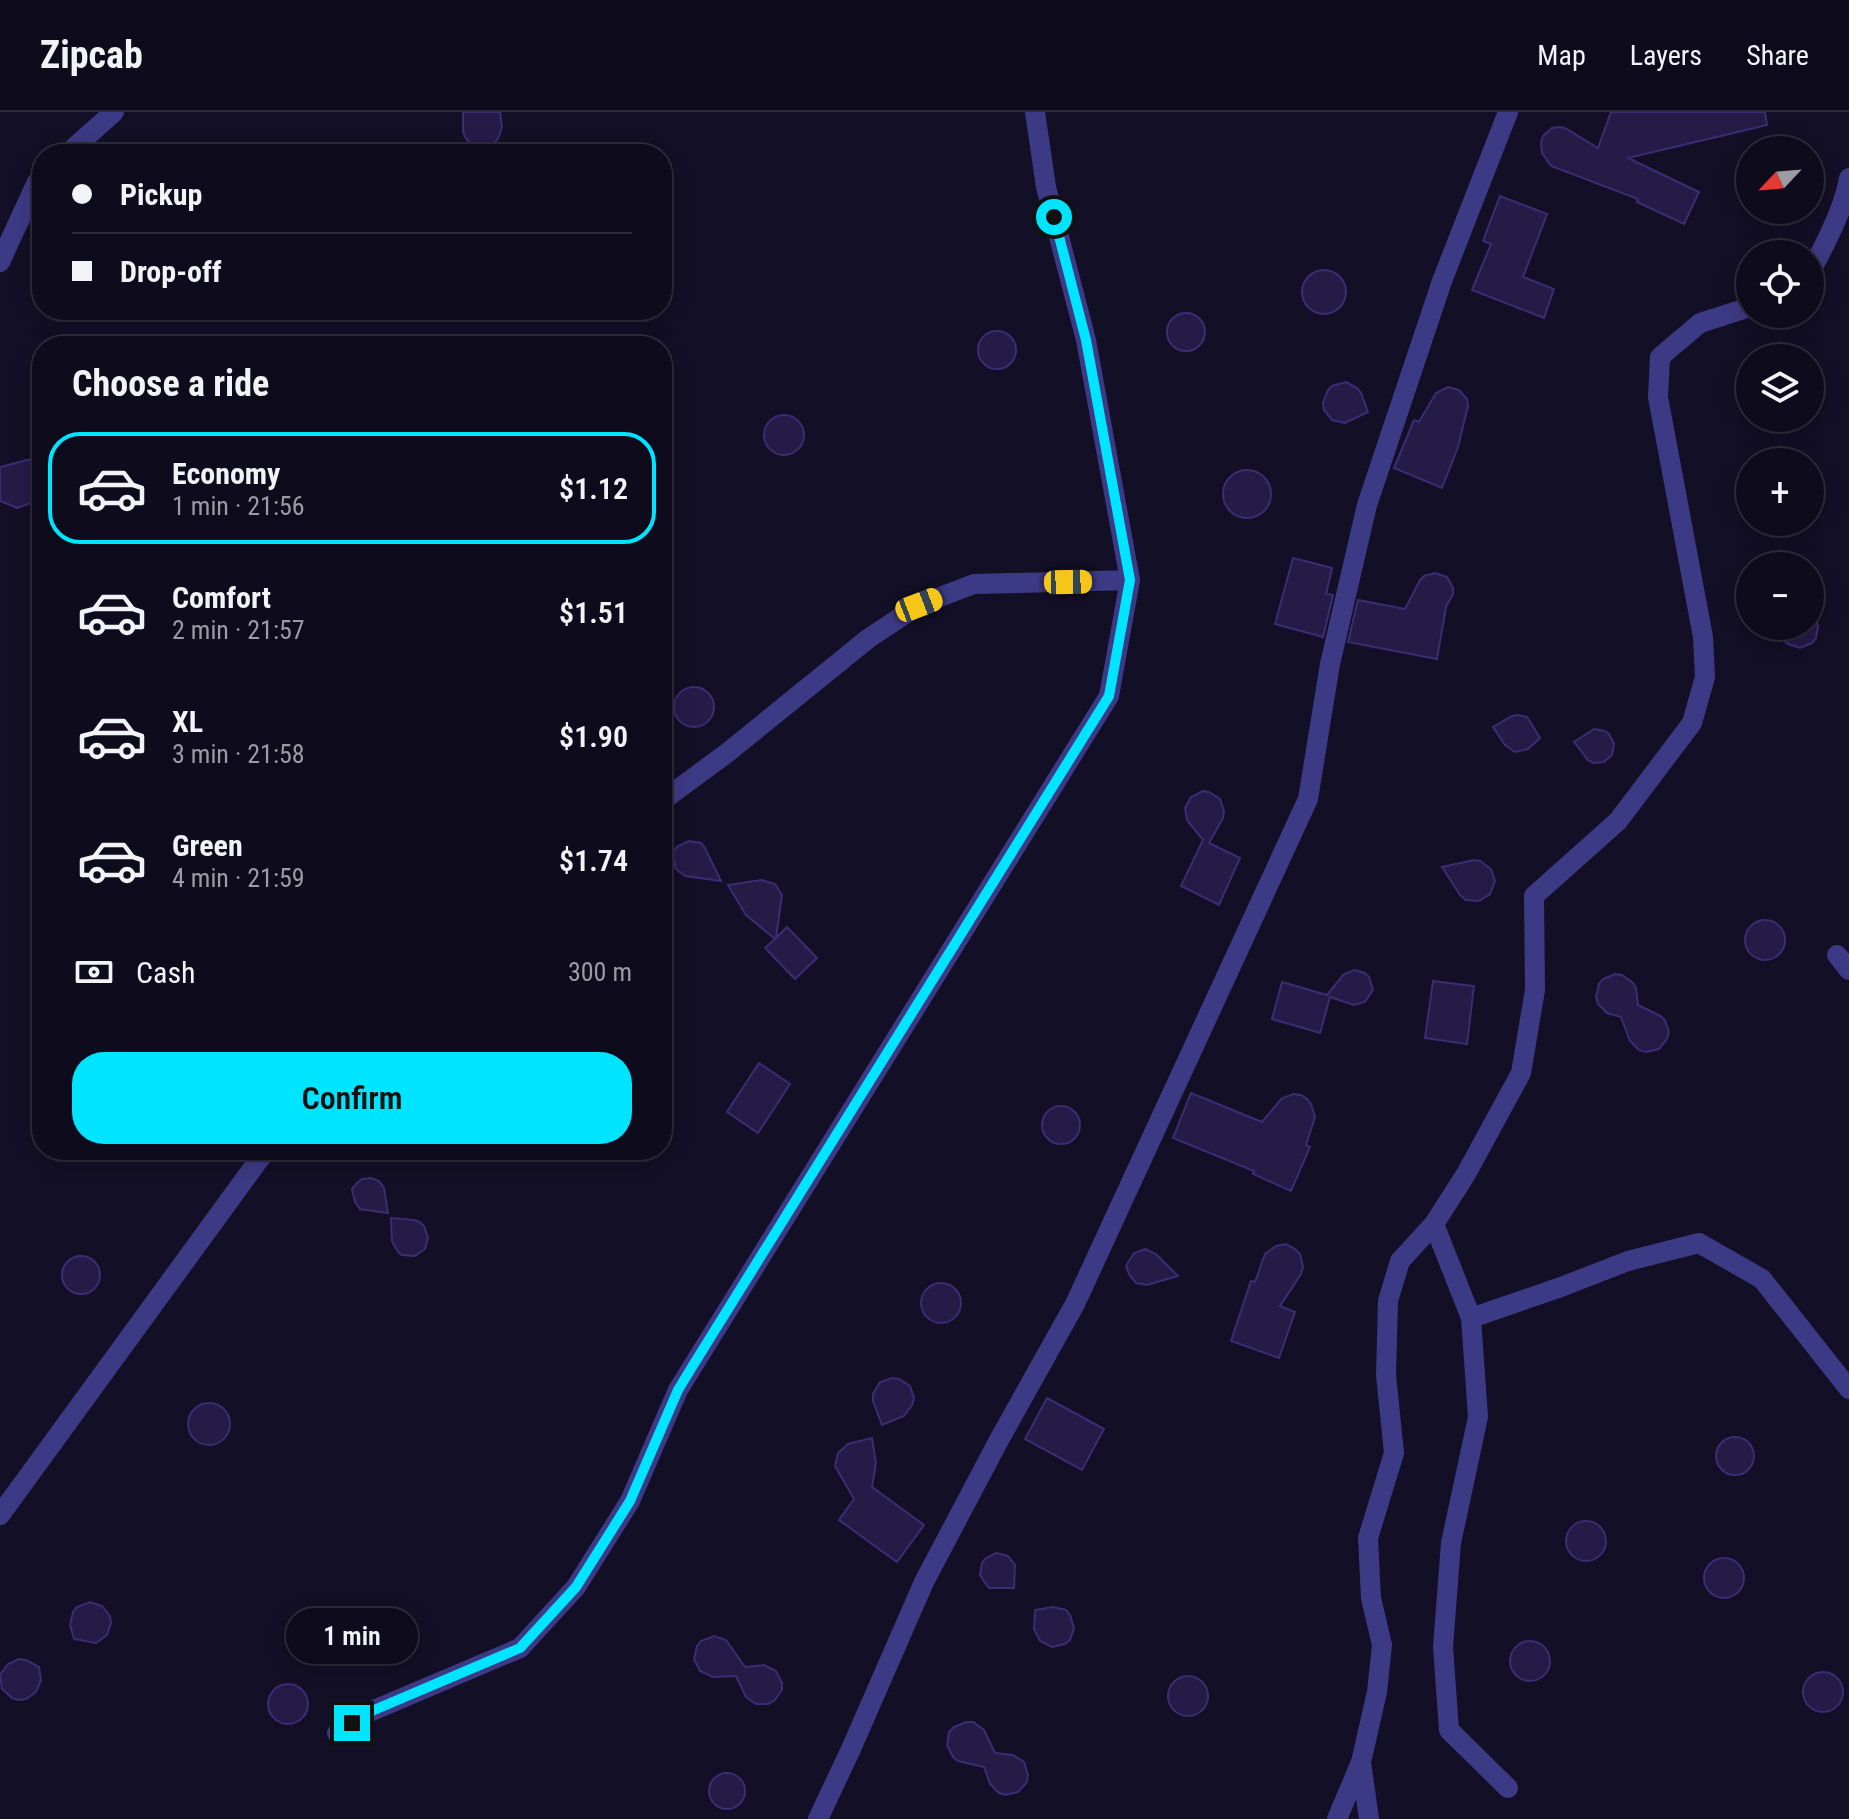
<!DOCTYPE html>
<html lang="en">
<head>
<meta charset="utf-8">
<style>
	:root { --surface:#0e0b1c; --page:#171425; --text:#f1f3f6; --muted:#9b9ba3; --line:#2e2b3b; --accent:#00e5ff }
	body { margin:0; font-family:"Roboto Condensed",sans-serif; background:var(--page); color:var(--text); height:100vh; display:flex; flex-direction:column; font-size:30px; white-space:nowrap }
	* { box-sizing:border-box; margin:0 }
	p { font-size:26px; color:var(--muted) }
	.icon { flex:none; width:44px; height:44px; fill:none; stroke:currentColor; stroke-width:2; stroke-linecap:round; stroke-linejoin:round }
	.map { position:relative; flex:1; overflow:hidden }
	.drawer { position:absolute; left:32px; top:224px; width:640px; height:824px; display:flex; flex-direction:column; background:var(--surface); border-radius:32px; box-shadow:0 4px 20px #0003,0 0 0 2px var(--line) }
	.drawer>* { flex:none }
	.guide { position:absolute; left:32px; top:32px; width:640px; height:176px; border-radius:32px; box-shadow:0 4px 20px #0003,0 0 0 2px var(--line); display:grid; align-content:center; height:176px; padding:0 40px; background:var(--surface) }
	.needle { width:52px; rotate:244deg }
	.fabs { position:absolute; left:1736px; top:24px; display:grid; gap:16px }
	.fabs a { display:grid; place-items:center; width:88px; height:88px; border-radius:50%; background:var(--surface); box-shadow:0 4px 20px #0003,0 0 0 2px var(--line); font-size:40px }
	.end { position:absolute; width:36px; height:36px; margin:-18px; border:10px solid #00e5ff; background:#111; box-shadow:0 0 0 4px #111 }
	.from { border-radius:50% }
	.bubble { position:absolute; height:56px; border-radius:28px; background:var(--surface); box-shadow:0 4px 20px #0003,0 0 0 2px var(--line); font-size:26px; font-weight:600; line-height:56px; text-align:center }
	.car { position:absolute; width:24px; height:48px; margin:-24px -12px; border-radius:10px; box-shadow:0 0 6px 2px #0007; background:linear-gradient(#f5c518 24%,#345 0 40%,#f5c518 0 76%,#345 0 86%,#f5c518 0) }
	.guide b { display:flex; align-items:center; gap:28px; height:76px; font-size:30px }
	.guide b+b { border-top:2px solid var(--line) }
	.guide i { width:20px; height:20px; background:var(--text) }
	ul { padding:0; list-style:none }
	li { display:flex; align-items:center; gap:24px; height:112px; margin:0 16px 12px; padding:0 24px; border:4px solid transparent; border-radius:32px }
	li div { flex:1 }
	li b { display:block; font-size:30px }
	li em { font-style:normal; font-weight:600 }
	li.selected { border-color:var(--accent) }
	li>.icon { width:72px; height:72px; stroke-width:1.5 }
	h2 { padding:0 40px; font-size:36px; line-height:96px }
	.pay { display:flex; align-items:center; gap:20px; height:88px; padding:0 40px; font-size:30px }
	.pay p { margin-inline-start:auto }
	.button { display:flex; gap:16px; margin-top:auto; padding:16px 40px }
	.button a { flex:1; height:92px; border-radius:32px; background:var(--accent); color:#111; font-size:32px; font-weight:600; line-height:92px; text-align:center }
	header { display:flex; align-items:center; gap:48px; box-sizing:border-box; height:112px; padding:0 40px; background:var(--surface); border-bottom:2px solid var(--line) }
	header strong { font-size:38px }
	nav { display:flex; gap:44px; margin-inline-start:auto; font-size:28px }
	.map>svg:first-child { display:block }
	.building { fill:#241b47; stroke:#3b2d73; stroke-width:2 }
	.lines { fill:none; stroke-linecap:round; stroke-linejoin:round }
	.street { stroke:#3d3a85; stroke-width:20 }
	.route { stroke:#00e5ff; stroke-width:10 }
</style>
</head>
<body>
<header>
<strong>Zipcab</strong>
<nav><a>Map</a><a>Layers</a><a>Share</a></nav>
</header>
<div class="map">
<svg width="1849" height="1707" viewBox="0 0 1849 1707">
	<rect width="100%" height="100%" fill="#130f26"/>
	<path class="building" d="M463,0H500L502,15L498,27L493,32L487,35L474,34L469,30L465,25L463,19Z
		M1611,0H1765L1767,13L1628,46L1699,80L1684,112L1637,90L1638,87L1551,54L1542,41L1541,30L1543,24L1552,16L1559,15L1565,16L1598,36Z
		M1500,84L1547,102L1523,165L1554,177L1544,206L1472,178L1491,132L1483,129Z
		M1302 180a22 22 0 1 1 44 0a22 22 0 1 1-44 0Z
		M1167 220a19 19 0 1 1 38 0a19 19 0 1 1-38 0Z
		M978 238a19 19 0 1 1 38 0a19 19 0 1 1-38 0Z
		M1346,270L1357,276L1361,281L1368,300L1345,311L1332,308L1324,298L1323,291L1328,278L1332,274Z
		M1448,275L1459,278L1467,287L1468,294L1458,335L1442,376L1394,356L1414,308L1419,310L1436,281Z
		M764 323a20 20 0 1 1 40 0a20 20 0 1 1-40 0Z
		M35,346L40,372L36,386L31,391L17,396L0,389V355Z
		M1223 382a24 24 0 1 1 48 0a24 24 0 1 1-48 0Z
		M1293,446L1332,456L1326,482L1333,483L1323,525L1275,512Z
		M1435,461L1447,465L1453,476V482L1446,495L1437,547L1348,530L1358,488L1405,497L1420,468L1424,464Z
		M1810,499L1816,508L1818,514L1816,526L1812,531L1800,536L1788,532L1783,528L1780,514H1810Z
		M674 595a20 20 0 1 1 40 0a20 20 0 1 1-40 0Z
		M1518,603L1527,605L1540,626L1528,637L1515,640L1505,633L1493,615L1512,604Z
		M1594,617L1605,619L1609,622L1614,632L1612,643L1604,650L1593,651L1588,648L1574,630Z
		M1203,679L1209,680L1220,687L1224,699L1223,706L1209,731L1240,746L1219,793L1181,774L1203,728L1187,708L1185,696L1191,685Z
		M689,729L701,731L705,736L721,769L685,764L676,757L673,745L674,739L678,734Z
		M1474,748L1480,749L1491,757L1495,769L1490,782L1479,789L1466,788L1460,783L1442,755Z
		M761,768L775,772L782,783L776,826L787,815L817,846L795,867L765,836L775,827L746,803L728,773Z
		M1745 828a20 20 0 1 1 40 0a20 20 0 1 1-40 0Z
		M1354,858L1365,861L1369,865L1373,878L1365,890L1354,893L1330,885L1320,921L1272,907L1282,870L1327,883L1344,862Z
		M1615,862L1622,863L1633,871L1636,876L1638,893L1659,903L1665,908L1669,920L1667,927L1659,937L1646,940L1639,938L1630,929L1621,905L1607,901L1598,892L1596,885L1599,872L1603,867Z
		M1433,869L1474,874L1467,932L1425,926Z
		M759,951L790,972L758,1021L727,1000Z
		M1191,981L1262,1010L1282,986L1294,982L1301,983L1307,987L1311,992L1315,1005L1306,1033L1310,1035L1291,1079L1253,1062L1254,1059L1173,1026Z
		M1042 1013a19 19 0 1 1 38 0a19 19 0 1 1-38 0Z
		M371,1066L379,1069L384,1076L388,1101L360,1097L355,1090L352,1077L357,1071L362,1067Z
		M391,1106L414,1108L420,1110L424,1114L428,1126L425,1137L415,1144L402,1143L398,1140L392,1129Z
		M1286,1132L1295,1137L1300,1142L1303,1155L1301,1162L1280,1194L1295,1200L1279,1246L1231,1229L1251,1169L1255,1170L1265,1142L1276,1134Z
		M1145,1137L1156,1142L1178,1164L1147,1173L1136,1171L1129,1162L1126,1154L1134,1141Z
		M62 1163a19 19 0 1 1 38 0a19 19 0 1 1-38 0Z
		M921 1191a20 20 0 1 1 40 0a20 20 0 1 1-40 0Z
		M892,1266L899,1267L910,1274L914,1286L912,1293L904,1304L882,1313L873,1289V1282L880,1270Z
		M1047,1286L1104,1317L1082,1358L1025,1327Z
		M188 1312a21 21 0 1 1 42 0a21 21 0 1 1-42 0Z
		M1716 1344a19 19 0 1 1 38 0a19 19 0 1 1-38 0Z
		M872,1326L876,1351L872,1375L924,1413L897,1450L839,1408L854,1387L835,1354L838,1341L848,1332Z
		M1566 1429a20 20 0 1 1 40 0a20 20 0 1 1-40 0Z
		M996,1441L1008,1444L1015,1453L1014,1476H989L983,1468L980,1463L982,1451L986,1446Z
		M1704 1466a20 20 0 1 1 40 0a20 20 0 1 1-40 0Z
		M90,1490L102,1494L110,1504L111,1511L107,1523L96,1531L74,1527L70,1513L73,1500L77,1495Z
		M1053,1495L1066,1498L1070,1503L1074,1516L1070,1528L1065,1532L1052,1535L1040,1529L1034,1517L1035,1498Z
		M714,1524L726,1528L745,1555L764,1553L776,1559L782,1571V1578L774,1589L768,1592H756L746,1585L736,1564L713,1565L700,1559L694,1547L697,1534L701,1529Z
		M1510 1549a20 20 0 1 1 40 0a20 20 0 1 1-40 0Z
		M19,1547L26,1548L39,1555L41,1568L36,1580L26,1587L18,1588L12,1586L2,1577L0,1563L8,1552Z
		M1803 1580a20 20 0 1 1 40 0a20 20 0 1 1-40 0Z
		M1168 1584a20 20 0 1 1 40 0a20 20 0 1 1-40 0Z
		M268 1592a20 20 0 1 1 40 0a20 20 0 1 1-40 0Z
		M966,1610H973L984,1618L995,1641L1013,1643L1024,1650L1028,1663L1027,1670L1018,1680L1006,1683L999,1681L990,1672L984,1655L958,1649L953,1645L947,1633L949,1620L954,1615Z
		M709 1679a18 18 0 1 1 36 0a18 18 0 1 1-36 0Z"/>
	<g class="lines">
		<path class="street" d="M67,42L114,0
			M0,150L37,70L42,65
			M1810,160C1825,133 1844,97 1849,66
			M662,689L727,641L869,526L919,493L974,472L1130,468
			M1837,843L1849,858
			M1434,1112L1471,1206L1561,1175L1628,1149L1699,1131L1762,1167L1849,1277
			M1471,1206L1478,1305L1451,1431L1443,1535L1449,1618L1508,1676
			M0,1403L266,1038
			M337,1621L367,1601L520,1536L576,1475L630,1389L678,1278L1109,584L1130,468L1086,228L1046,75L1035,0
			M818,1707L851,1637L924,1470L999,1328L1075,1192L1308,687L1330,552L1367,393L1442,169L1508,0
			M1337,1707L1361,1650
			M1369,1707L1361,1650L1377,1580L1382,1533L1371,1486L1368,1426L1394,1341L1386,1263L1388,1189L1400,1149L1434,1112L1466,1062L1521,961L1535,878L1534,784L1618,709L1692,611L1705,565L1703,525L1658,285L1660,245L1700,211L1750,195"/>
	</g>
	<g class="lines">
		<path class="route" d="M352,1611L367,1601L520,1536L576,1475L630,1389L678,1278L692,1255L1109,584L1130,468L1086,228L1054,105"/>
	</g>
</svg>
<div class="fabs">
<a><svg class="needle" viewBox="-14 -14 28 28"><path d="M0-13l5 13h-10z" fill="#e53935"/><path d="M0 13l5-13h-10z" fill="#9b9ba3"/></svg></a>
<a><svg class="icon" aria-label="locate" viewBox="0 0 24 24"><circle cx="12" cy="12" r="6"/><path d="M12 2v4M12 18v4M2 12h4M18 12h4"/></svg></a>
<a><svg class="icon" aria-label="layers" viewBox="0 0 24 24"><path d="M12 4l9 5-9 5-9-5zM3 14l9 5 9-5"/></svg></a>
<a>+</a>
<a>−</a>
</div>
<i class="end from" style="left:1054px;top:105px"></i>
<i class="end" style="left:352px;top:1611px"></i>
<div class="bubble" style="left:286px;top:1496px;width:132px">1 min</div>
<i class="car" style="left:1068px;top:470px;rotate:89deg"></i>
<i class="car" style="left:919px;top:493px;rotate:69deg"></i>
<div class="guide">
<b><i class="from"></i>Pickup</b>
<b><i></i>Drop-off</b>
</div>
<section class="drawer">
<h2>Choose a ride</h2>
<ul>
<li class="selected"><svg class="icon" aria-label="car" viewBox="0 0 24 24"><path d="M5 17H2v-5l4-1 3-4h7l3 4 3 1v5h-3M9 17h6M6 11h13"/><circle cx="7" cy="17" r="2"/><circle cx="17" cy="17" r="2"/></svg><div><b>Economy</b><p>1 min · 21:56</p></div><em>$1.12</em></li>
<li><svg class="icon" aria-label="car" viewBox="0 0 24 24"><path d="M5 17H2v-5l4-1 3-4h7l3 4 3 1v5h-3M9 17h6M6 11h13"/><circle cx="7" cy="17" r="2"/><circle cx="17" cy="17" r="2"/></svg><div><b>Comfort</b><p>2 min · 21:57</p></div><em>$1.51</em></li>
<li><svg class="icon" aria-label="car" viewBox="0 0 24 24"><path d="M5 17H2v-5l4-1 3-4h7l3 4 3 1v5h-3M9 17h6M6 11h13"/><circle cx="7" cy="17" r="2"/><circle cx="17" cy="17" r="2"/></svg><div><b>XL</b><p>3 min · 21:58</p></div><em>$1.90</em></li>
<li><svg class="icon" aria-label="car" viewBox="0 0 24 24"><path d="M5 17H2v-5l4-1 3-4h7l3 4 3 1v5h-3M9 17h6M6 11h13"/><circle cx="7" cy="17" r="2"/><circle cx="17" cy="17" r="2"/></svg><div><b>Green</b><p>4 min · 21:59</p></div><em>$1.74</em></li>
</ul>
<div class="pay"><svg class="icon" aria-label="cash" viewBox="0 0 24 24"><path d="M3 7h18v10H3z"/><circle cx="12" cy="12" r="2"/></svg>Cash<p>300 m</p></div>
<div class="button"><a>Confirm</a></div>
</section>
</div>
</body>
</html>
